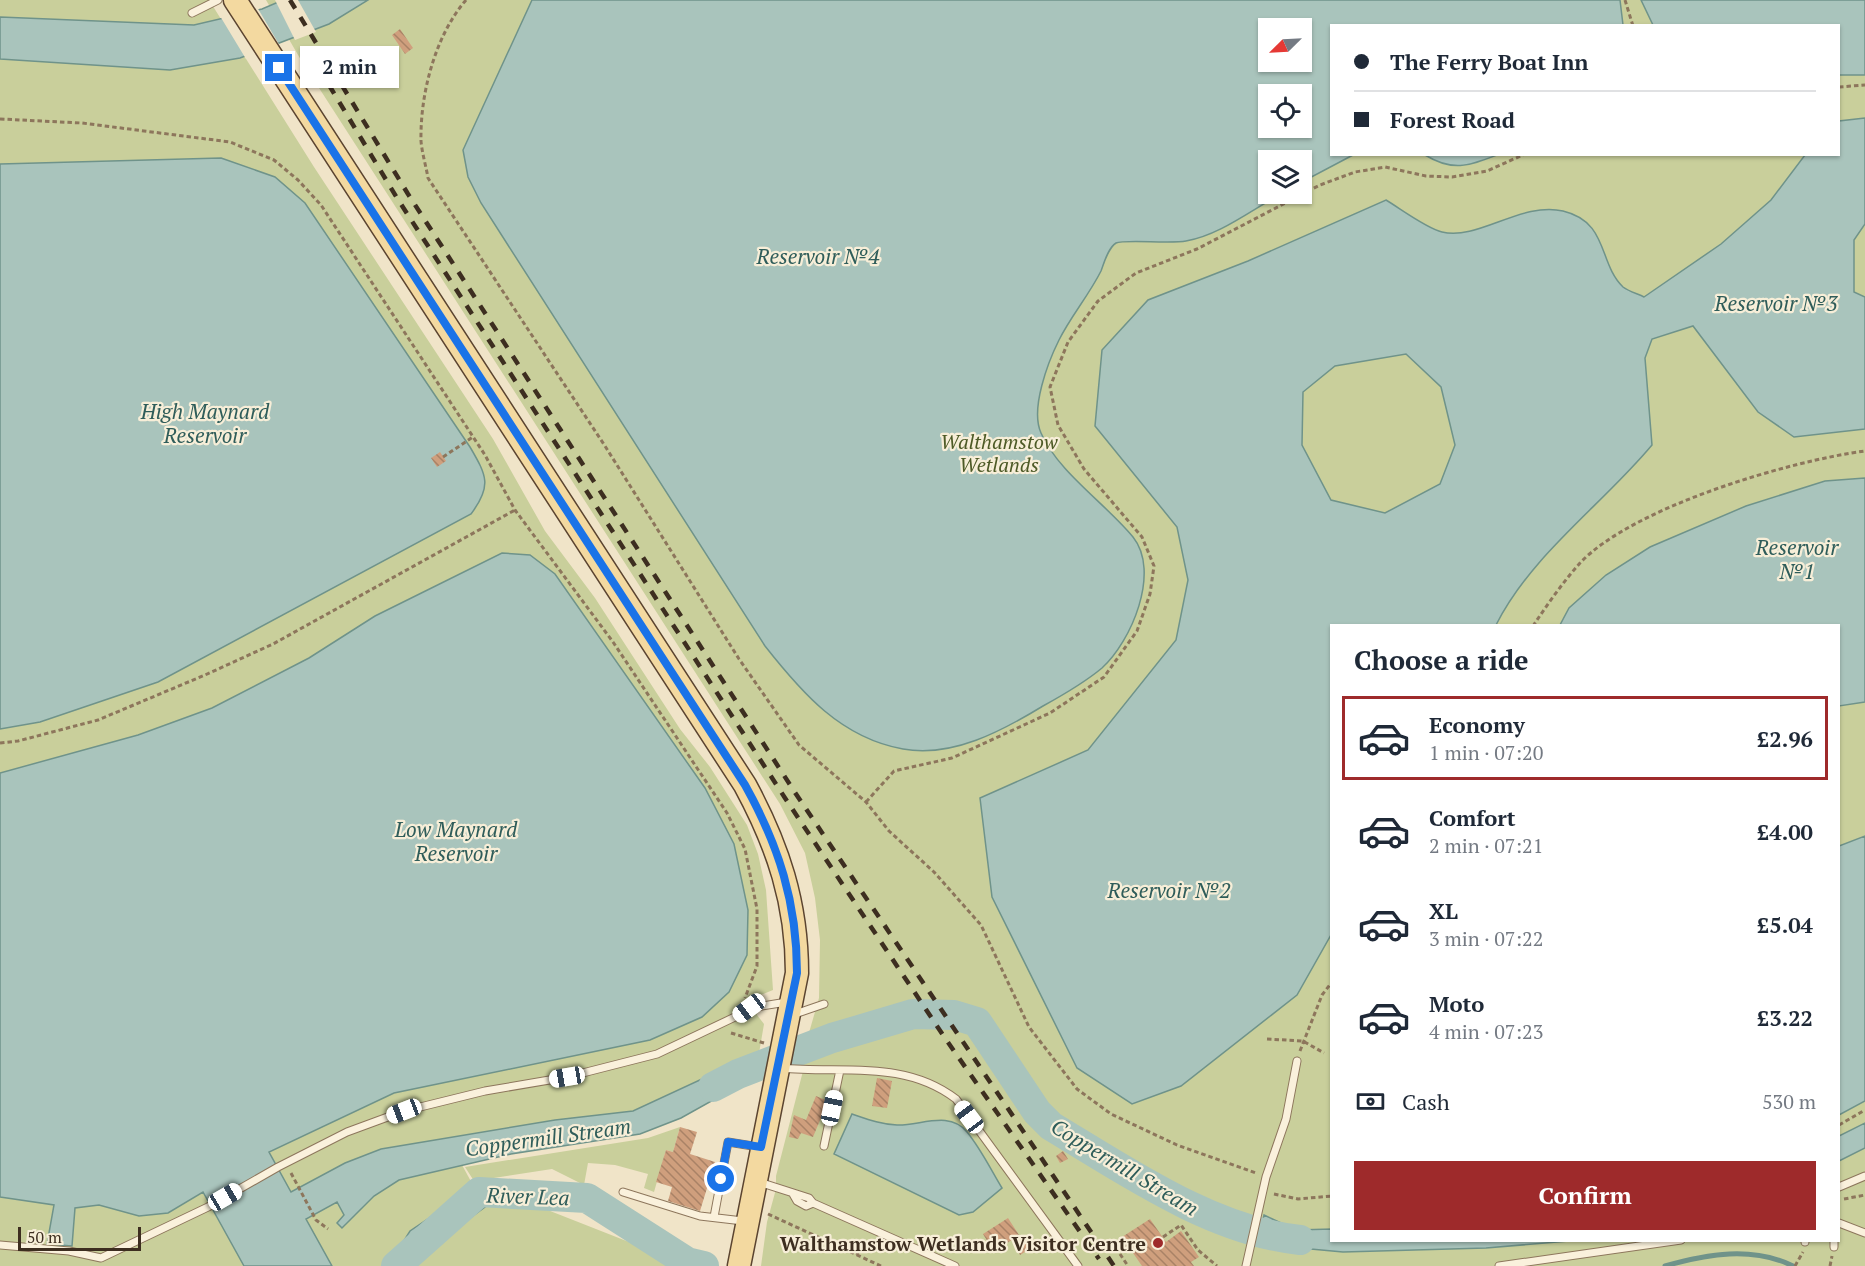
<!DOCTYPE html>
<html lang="en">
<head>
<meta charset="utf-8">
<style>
	:root { --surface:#fff; --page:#f2f2f3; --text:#1f2937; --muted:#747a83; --line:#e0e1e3; --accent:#9e2a2b }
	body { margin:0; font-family:"PT Serif",serif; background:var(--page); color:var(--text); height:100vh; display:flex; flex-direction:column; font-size:22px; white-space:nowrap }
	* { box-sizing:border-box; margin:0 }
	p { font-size:20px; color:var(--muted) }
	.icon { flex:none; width:33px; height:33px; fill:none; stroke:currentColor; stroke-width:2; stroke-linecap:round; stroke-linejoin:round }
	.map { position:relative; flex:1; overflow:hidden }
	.panel { position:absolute; left:1330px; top:624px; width:510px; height:618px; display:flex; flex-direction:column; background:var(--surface); border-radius:0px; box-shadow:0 2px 4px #0004 }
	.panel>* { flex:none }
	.top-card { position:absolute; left:1330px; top:24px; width:510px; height:132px; border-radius:0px; box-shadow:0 2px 4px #0004; display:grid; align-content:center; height:132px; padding:0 24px; background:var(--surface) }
	.needle { width:39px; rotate:246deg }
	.tools { position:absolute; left:1258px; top:18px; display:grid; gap:12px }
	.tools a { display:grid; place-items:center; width:54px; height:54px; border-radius:0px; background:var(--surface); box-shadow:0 2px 4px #0004; font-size:30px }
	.scale { position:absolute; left:18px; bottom:15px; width:123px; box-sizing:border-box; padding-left:6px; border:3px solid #3d2e20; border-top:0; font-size:16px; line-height:21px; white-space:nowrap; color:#3d2e20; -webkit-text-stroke:4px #f7eed8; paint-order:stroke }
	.end { position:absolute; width:27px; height:27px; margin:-14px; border:8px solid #1a73e8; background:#fff; box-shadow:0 0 0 3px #fff }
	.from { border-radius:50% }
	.bubble { position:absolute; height:42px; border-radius:0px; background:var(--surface); box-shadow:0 2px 4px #0004; font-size:20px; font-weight:700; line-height:42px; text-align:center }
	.car { position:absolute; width:18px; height:36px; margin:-18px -9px; border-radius:8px; box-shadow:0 0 4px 2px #0007; background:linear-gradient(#fff 24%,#345 0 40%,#fff 0 76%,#345 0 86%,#fff 0) }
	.top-card b { display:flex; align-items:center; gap:21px; height:57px; font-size:22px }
	.top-card b+b { border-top:2px solid var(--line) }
	.top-card i { width:15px; height:15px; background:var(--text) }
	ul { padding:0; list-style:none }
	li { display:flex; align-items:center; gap:18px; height:84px; margin:0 12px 9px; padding:0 12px; border:3px solid transparent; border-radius:0px }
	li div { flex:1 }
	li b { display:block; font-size:22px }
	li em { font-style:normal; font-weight:700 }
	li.on { border-color:var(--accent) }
	li>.icon { width:54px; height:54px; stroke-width:1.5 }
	h2 { padding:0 24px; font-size:27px; line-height:72px }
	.pay { display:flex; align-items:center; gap:15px; height:66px; padding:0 24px; font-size:22px }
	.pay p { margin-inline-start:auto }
	.button { display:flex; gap:12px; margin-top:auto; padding:12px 24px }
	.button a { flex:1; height:69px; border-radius:0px; background:var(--accent); color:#fff; font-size:24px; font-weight:700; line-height:69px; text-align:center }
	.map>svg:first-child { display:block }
	.green { fill:#c9cf9b; fill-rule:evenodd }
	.water { fill:#a9c4bc; stroke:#6f938a; stroke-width:1.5; fill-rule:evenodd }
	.pier { fill:#f0e4c8 }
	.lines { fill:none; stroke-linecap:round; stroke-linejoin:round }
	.stream { stroke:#6f938a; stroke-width:5 }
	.river { stroke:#a9c4bc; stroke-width:30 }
	.building { fill:url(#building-back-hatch) }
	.lane-casing { stroke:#8d765c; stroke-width:9 }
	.primary-casing { stroke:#5b4430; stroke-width:25 }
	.path { stroke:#8d765c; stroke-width:3; stroke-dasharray:4.5 3; stroke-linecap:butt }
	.lane { stroke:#faf1dc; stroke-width:7 }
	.primary { stroke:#f3d9a0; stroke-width:22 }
	.rail { stroke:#3d2e20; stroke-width:4.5; stroke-dasharray:10 10; stroke-linecap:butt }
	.path-bridge { stroke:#8d765c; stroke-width:3; stroke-dasharray:4.5 3; stroke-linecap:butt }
	.route { stroke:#1a73e8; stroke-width:8 }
	.poi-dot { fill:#9e2a2b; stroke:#f7eed8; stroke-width:2 }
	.labels { text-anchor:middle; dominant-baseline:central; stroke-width:4.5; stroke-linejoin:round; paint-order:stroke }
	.park-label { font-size:20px; font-style:italic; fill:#4d5a26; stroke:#f7eed8 }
	.poi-label { font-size:20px; font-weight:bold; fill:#3d2e20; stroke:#f7eed8; text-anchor:end }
	.water-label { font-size:21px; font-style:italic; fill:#2f5d5a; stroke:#f7eed8 }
</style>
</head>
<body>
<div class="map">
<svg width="1865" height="1266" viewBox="0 0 1865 1266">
	<defs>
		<pattern id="building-back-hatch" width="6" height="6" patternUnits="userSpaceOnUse" patternTransform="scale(1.5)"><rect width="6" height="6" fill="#cf9f7d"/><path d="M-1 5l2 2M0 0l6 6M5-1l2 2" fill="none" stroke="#a98266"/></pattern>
	</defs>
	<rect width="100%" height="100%" fill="#f0e4c8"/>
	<path class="green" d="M0,0H209L314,167L493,439L545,531L595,598L680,729L710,767L747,825L758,854L766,890L773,990L758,996L757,1015L764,1024L757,1065L751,1079L681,1118L640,1134L511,1154L462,1165L485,1207H540L690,1266H0Z
		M266,0H1865V1266H761L767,1222L776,1189V1176L803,1071L802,1057L819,998L820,940L815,898L805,853L780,804L301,60ZM1332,26H1839V154H1332ZM1269,28H1302V62H1269ZM1269,94H1302V128H1269ZM1269,160H1302V194H1269ZM1332,626H1839V1240H1332Z
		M680,1127L673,1152L666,1150L654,1192L644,1188L648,1174L615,1165L588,1163L584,1185L552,1169L474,1181L465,1167L648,1138Z"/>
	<path class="water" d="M283,0H368L329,24L240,58L170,70L0,59V17L194,25L262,9Z
		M532,0H1620L1623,25L1332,26V154L1353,155L1302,182V160H1269V194H1281C1251,210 1220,235 1186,241C1170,244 1124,239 1116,243C1108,248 1104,263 1101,271C1089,295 1071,316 1059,340C1048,362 1030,409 1041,433C1058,472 1106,504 1133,537C1161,572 1131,642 1102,668C1084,683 1063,695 1043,706C1002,731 952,758 903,749C841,738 802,693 765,646L481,203L468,177L463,150ZM1269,28H1302V62H1269ZM1269,94H1302V128H1269Z
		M1641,0H1865V75H1839V26L1653,25Z
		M1865,118V224L1854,240V292L1865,297V429L1794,437L1758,412L1693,326L1652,339L1645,358L1652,445C1601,506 1532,554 1496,625L1332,626V933L1297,995L1181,1086L1132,1104L1077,1068L992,897L980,798L1088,750L1176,640L1188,580L1177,527L1095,426L1102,350L1148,300L1248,261L1386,200C1401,209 1426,228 1442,232C1478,241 1522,201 1563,211C1609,222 1598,263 1623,287C1628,291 1638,294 1644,297L1721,244L1771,200L1805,155L1839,154V121ZM1406,354L1441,387L1455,445L1440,484L1385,513L1331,500L1302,445L1303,392L1335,366Z
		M1425,155H1497C1468,166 1453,172 1425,155Z
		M221,158L275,177L305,203L470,447C487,476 492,486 471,514L158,682L40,722L0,729V164Z
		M1865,478V702L1839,706V626L1560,625L1569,608L1606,575L1650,547L1746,506L1825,481Z
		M502,553L530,555L555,574L705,788L734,844L748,910L747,955L729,992L702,1017L650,1040L394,1093L269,1152L291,1192L345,1163L381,1149L555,1120L633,1111L745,1059L751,1079L681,1118L640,1134L511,1154L399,1180L374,1196L342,1228L337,1223L344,1215L337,1202L306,1219L332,1266H244L203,1192L168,1213L139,1216L99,1205L75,1208L72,1246L47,1244L54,1205L0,1197V773L138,735L212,708L309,658L375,616Z
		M1865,836V1101L1839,1115V846Z
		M852,1114C867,1119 880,1124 897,1125C920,1126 949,1110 967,1132C981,1149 991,1170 1002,1188L973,1212L959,1215L834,1154Z
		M1865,1123V1148L1839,1161V1136Z
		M475,1187L485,1207L436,1243L412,1266H388L410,1231Z
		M1264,1215L1296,1230L1332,1229V1240L1569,1241L1486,1248L1343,1252L1257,1244Z"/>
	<path class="pier" d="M275,0H298L316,32L295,40Z
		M257,7L280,46L246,59L220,16Z"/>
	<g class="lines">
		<path class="stream" d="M1665,1266C1707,1254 1752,1246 1793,1266"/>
		<path class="river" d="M713,1087L738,1074L832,1038L913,1014L954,1015L977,1022L1037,1112L1051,1126C1126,1171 1212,1231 1300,1240
			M396,1266L479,1192L587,1198L687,1262L704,1266"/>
	</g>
	<path class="building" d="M400,29L413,48L405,54L392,35Z
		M440,452L446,461L437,467L431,458Z
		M877,1078L892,1081L887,1108L872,1106Z
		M816,1096L828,1101L813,1137L801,1133L798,1139L789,1137L794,1115L806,1120Z
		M680,1127L697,1132L690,1154L715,1162L700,1211L668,1201L672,1187L656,1182L666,1150L673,1152Z
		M1063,1151L1068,1159L1060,1163L1056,1156Z
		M1008,1218L1019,1235L994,1252L983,1234Z
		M1150,1219L1166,1242L1181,1231L1199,1257L1191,1262L1194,1266H1142L1122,1237Z
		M1029,1239L1034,1246L1020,1255L1016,1247Z"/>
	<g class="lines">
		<g class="lane-casing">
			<path id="lane" d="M192,13L218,0
				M792,1015L824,1004
				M781,1068C841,1074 904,1059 956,1099L1078,1266
				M824,1146L840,1070
				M759,1182L809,1198L813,1203L955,1266
				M1839,1187L1865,1176
				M623,1192L700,1216L743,1221
				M793,1194L797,1201L806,1206L813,1203
				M714,1217L728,1142L759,1147
				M1839,1223L1865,1233
				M1834,1240V1247
				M1805,1242V1240
				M0,1245L69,1251L101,1258L208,1207L278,1167L347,1132L404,1111L485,1091L567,1077L657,1054L737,1016L749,1008L787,1002
				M1246,1266L1266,1177L1286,1119L1297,1061
				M1499,1266L1681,1240"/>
		</g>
		<g class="primary-casing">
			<path id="primary" d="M235,0L745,785C778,846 797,903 797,973L739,1266"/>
		</g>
		<path class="path" d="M466,0C435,36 420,94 421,141C422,153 426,166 428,178L605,446L739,659L799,745L866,802L889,831L934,872L981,925L1029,1027L1077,1089L1111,1114L1177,1145L1256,1173
			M1625,0L1633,26
			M1839,87L1865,85
			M0,119L82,123L230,142L274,160L298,180L321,205L485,455L515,510L613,642L727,813L745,849L757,909V966L745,998
			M1533,626C1547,605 1563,582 1580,563C1633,507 1789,461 1865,451
			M0,743L18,741L98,720L205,675L273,644L515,510
			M866,802L894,771L952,758L1050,713L1104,677L1137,631L1150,594L1154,566L1142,537L1084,469L1058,425L1050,387L1068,342L1098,301L1136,273L1197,249L1320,185L1355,172L1385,167L1426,176L1452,177L1487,171L1525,154
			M731,1033L764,1043
			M1267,1039L1303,1041L1324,1053
			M1300,1051L1322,995L1332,982
			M1839,1125L1865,1110
			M291,1173L316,1220L328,1229
			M1274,1194L1298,1199L1332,1196
			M1844,1199L1865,1195
			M768,1214L881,1266
			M1163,1237L1181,1225L1198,1250L1217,1266
			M1127,1244L1118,1251L1128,1266
			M857,1255L860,1247
			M1795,1266L1803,1252
			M1830,1266L1832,1256"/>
		<use href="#lane" class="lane"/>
		<use href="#primary" class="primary"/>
		<path class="rail" d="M290,0L408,194L796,794L1114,1266
			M329,85L397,198L785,798L945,1038L1099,1259"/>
		<path class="path-bridge" d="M443,457L473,437"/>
	</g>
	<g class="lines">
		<path class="route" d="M279,68L745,785C779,846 797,903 797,973L761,1147L728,1142L721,1179"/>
	</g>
	<circle class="poi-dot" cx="1158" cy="1243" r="6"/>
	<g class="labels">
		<g class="park-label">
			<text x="999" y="441">Walthamstow<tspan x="999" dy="23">Wetlands</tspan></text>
		</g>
		<g class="poi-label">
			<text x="1146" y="1243">Walthamstow Wetlands Visitor Centre</text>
		</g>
		<g class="water-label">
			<text x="818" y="256">Reservoir №4</text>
			<text x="1776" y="303">Reservoir №3</text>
			<text x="205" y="411">High Maynard<tspan x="205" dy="24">Reservoir</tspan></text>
			<text x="1797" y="547">Reservoir<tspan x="1797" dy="24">№1</tspan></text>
			<text x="456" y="829">Low Maynard<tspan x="456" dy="24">Reservoir</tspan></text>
			<text x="1169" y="890">Reservoir №2</text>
			<text transform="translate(548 1137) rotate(-8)">Coppermill Stream</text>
			<text transform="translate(1125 1167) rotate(31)">Coppermill Stream</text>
			<text transform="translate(528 1196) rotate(2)">River Lea</text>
		</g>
	</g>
</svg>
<div class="tools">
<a><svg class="needle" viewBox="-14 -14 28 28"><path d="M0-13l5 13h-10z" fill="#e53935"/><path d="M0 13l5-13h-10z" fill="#747a83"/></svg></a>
<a><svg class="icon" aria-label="locate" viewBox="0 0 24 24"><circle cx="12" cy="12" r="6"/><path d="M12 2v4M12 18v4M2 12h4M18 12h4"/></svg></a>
<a><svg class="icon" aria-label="layers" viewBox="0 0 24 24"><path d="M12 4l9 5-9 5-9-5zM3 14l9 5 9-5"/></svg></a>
</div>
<div class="scale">50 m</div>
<i class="end from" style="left:721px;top:1179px"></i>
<i class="end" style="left:279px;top:68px"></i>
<div class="bubble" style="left:300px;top:46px;width:99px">2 min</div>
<i class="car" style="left:749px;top:1008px;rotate:233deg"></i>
<i class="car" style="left:567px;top:1077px;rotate:260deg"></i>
<i class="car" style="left:832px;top:1108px;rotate:12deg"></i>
<i class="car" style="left:404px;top:1111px;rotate:249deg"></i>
<i class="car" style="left:969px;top:1117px;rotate:323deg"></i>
<i class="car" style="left:225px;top:1197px;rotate:60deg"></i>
<div class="top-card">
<b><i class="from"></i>The Ferry Boat Inn</b>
<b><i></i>Forest Road</b>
</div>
<section class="panel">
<h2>Choose a ride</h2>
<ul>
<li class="on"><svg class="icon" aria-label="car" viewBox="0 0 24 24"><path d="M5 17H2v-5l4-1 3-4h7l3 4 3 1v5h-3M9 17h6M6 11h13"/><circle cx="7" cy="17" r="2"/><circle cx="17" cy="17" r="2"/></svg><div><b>Economy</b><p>1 min · 07:20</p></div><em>£2.96</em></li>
<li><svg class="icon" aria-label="car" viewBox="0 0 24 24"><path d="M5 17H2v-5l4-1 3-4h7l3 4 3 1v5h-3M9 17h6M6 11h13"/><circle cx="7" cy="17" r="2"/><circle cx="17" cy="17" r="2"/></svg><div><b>Comfort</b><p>2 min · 07:21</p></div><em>£4.00</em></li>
<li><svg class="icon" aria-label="car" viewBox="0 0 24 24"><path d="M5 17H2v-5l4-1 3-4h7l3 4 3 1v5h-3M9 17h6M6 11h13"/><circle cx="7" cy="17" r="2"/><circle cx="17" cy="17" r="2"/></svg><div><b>XL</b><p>3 min · 07:22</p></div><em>£5.04</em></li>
<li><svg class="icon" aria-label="car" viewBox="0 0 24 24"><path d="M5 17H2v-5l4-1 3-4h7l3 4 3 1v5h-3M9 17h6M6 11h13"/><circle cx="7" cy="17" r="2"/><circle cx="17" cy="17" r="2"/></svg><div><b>Moto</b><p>4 min · 07:23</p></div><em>£3.22</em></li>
</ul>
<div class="pay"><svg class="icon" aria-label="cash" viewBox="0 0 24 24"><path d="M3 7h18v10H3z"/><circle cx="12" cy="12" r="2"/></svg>Cash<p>530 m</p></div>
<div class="button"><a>Confirm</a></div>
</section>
</div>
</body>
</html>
